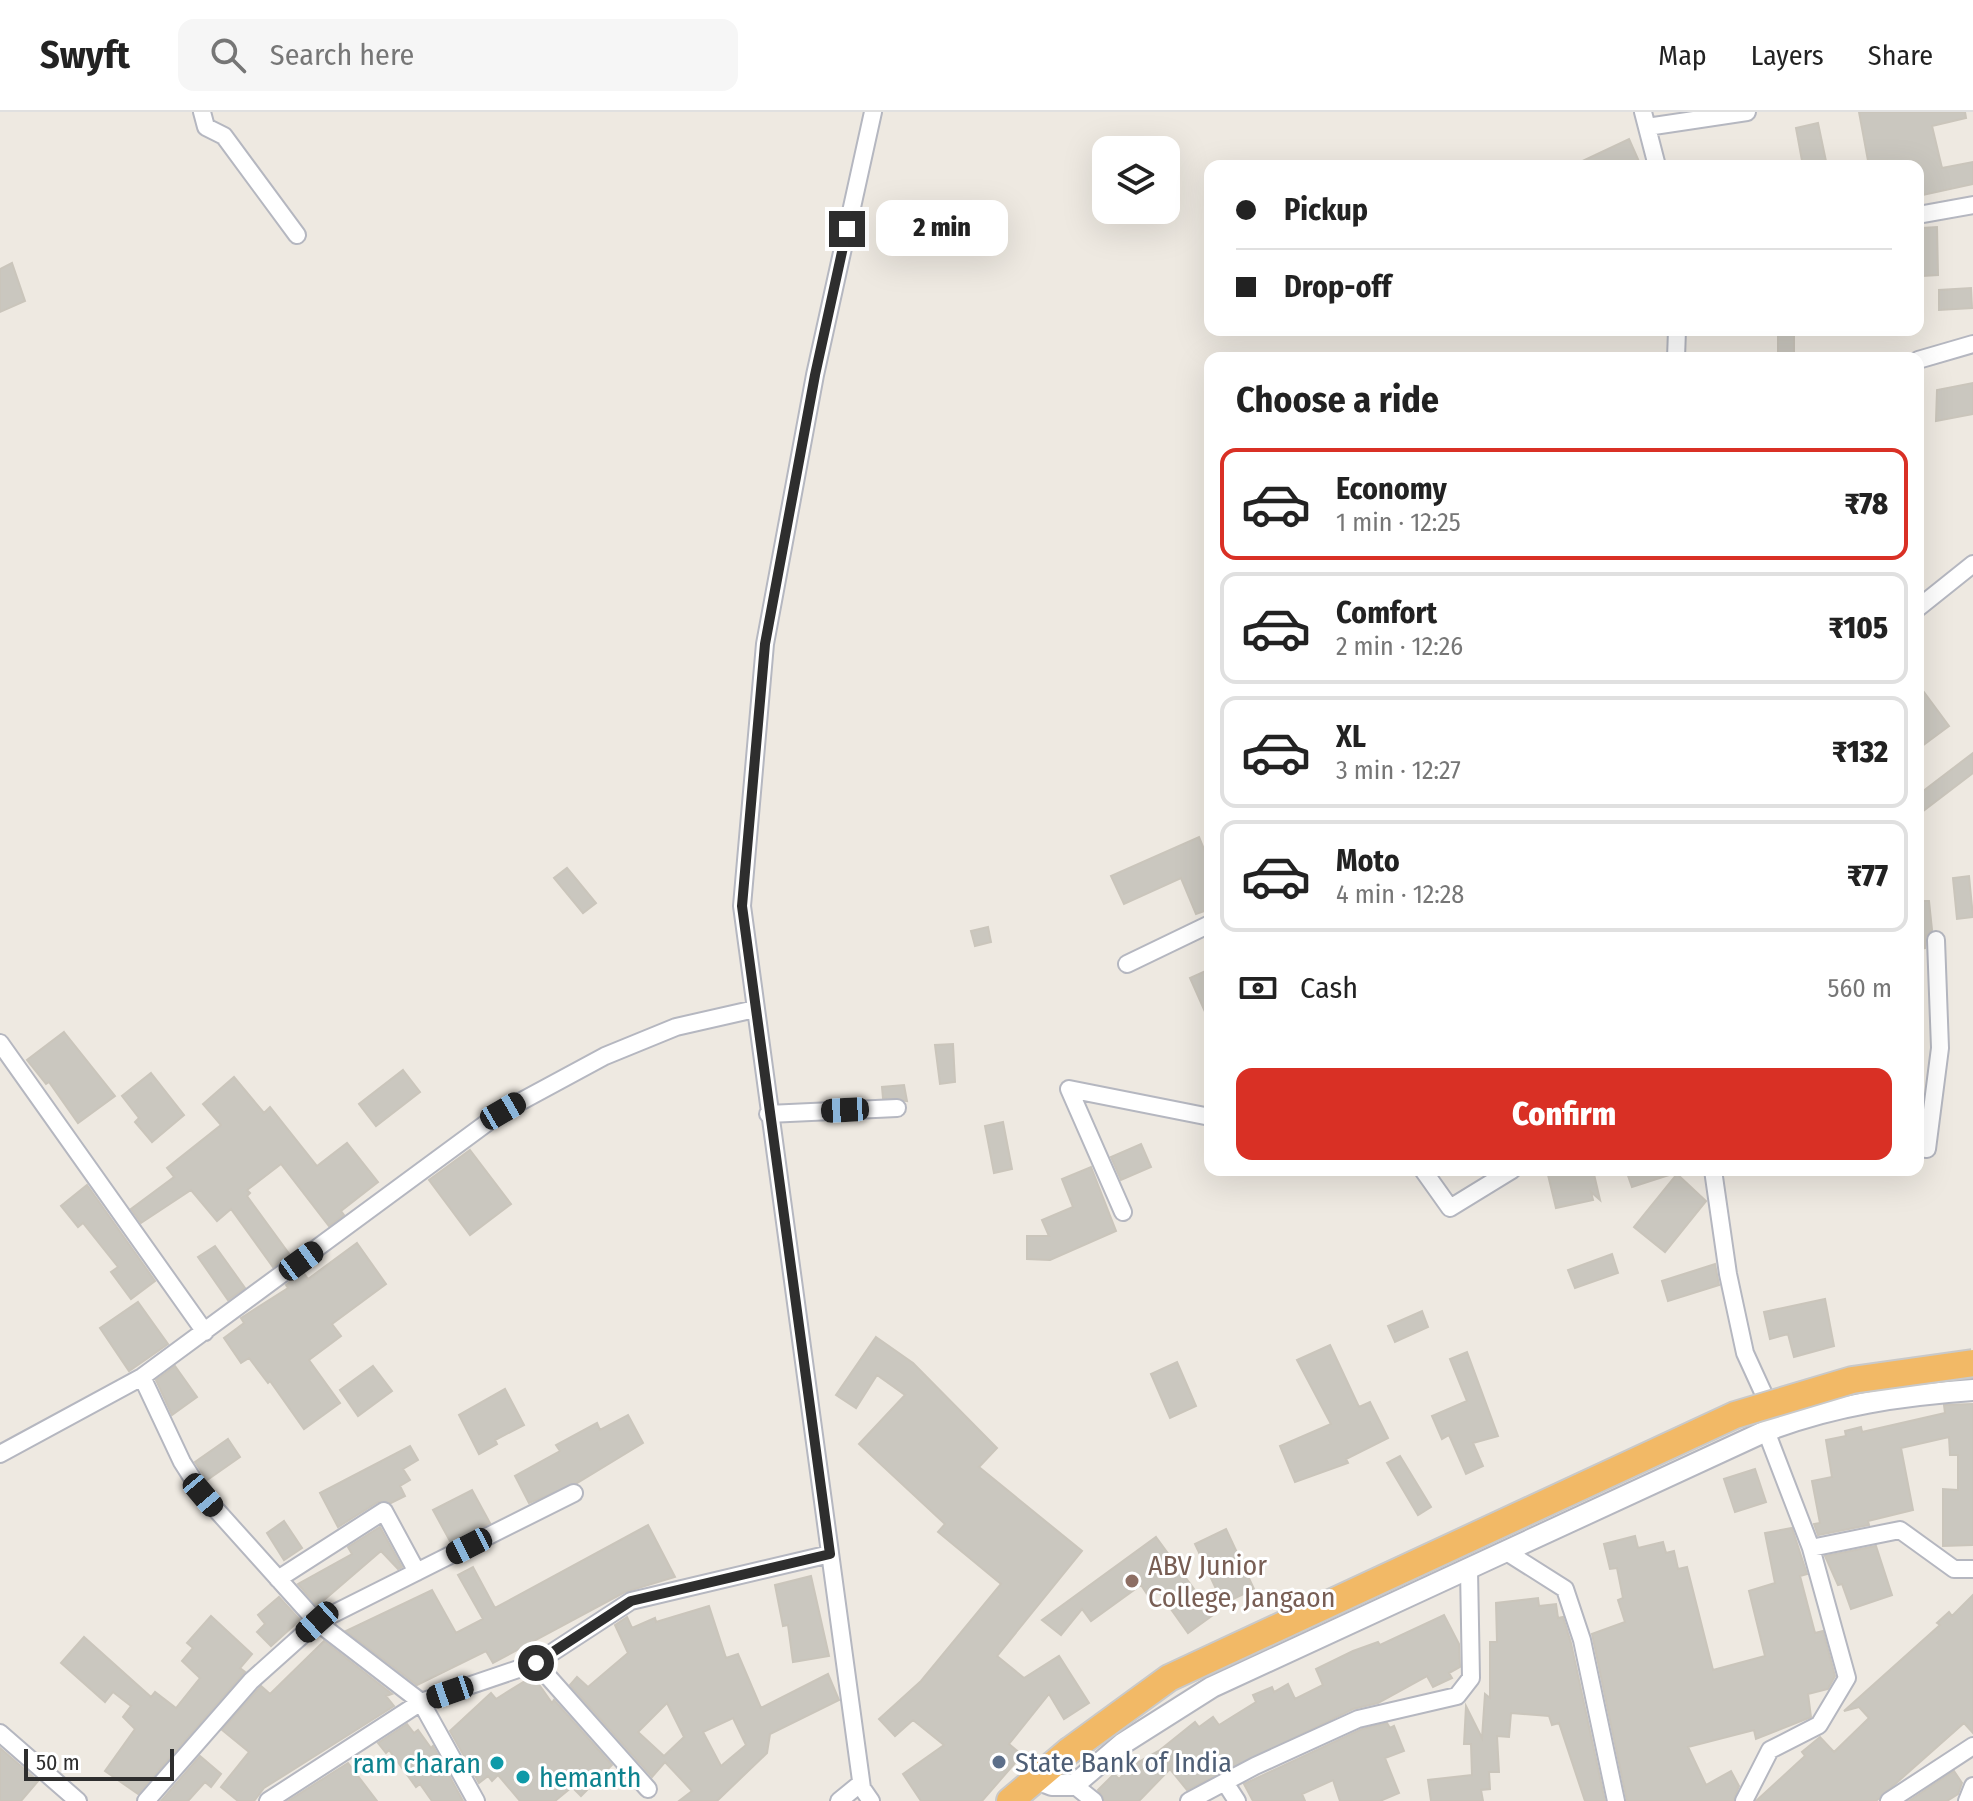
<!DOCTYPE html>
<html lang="en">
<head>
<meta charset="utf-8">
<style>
	:root { --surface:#fff; --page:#f6f6f6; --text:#222; --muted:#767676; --line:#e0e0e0; --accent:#d93025 }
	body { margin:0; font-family:"Fira Sans Condensed",sans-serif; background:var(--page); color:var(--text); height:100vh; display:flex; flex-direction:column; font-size:30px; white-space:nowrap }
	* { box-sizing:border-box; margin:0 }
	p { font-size:26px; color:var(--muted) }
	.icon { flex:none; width:44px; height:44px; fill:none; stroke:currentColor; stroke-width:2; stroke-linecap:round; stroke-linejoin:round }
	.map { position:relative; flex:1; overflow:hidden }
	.panel { position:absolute; left:1204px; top:240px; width:720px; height:824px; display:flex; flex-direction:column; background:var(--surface); border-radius:16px; box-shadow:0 8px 32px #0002 }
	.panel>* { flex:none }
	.hud { position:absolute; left:1204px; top:48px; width:720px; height:176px; border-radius:16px; box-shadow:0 8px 32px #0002; display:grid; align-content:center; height:176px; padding:0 32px; background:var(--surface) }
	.tools { position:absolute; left:1092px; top:24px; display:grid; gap:16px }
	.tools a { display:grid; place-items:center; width:88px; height:88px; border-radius:16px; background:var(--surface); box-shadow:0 8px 32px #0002; font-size:40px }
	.scale { position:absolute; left:24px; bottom:20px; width:150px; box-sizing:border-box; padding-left:8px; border:4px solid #2e2e2e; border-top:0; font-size:22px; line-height:28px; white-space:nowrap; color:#2e2e2e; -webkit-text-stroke:6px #fff; paint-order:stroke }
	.end { position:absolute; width:36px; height:36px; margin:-18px; border:10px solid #2e2e2e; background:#fff; box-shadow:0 0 0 4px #fff }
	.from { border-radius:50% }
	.bubble { position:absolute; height:56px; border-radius:16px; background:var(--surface); box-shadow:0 8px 32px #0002; font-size:26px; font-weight:800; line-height:56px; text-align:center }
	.car { position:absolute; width:24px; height:48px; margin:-24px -12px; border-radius:10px; box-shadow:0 0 6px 2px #0007; background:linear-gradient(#222 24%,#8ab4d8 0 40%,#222 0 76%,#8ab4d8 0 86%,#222 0) }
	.hud b { display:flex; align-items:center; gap:28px; height:76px; font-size:30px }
	.hud b+b { border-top:2px solid var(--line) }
	.hud i { width:20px; height:20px; background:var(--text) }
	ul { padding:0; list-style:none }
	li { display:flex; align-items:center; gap:24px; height:112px; margin:0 16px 12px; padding:0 16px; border:4px solid var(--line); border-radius:16px }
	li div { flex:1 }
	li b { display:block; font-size:30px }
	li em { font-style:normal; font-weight:800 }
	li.selected { border-color:var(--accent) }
	li>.icon { width:72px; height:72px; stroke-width:1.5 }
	h2 { padding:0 32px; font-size:36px; line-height:96px }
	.pay { display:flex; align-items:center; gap:20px; height:88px; padding:0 32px; font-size:30px }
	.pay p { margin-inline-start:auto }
	.action { display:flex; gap:16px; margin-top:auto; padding:16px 32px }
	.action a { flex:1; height:92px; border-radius:16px; background:var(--accent); color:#fff; font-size:32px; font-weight:800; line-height:92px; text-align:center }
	header { display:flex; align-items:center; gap:48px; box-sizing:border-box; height:112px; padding:0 40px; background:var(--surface); border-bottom:2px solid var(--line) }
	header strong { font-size:38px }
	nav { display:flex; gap:44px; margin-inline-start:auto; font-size:28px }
	.search { width:560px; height:72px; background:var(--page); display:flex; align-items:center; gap:20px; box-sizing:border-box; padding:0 28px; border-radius:16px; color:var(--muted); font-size:30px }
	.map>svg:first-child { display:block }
	.building { fill:#cac7bf; stroke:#cac5bb; stroke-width:2; fill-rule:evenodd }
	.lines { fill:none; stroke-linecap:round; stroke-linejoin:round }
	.minor-casing { stroke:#b5b7c0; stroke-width:20 }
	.tertiary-casing { stroke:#b5b7c0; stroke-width:24 }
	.trunk-casing { stroke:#c9c9c9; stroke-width:30 }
	.minor { stroke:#fff; stroke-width:16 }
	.tertiary { stroke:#fff; stroke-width:20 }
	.trunk { stroke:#f2b966; stroke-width:26 }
	.trunk-bridge-casing { stroke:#c9c9c9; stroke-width:30; stroke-linecap:butt }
	.trunk-bridge { stroke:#f2b966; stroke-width:26 }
	.route { stroke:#2e2e2e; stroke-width:10 }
	.education-dot { fill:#8d6e63; stroke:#fff; stroke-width:3 }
	.service-dot { fill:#5c6f8a; stroke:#fff; stroke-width:3 }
	.culture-dot { fill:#0f9aa8; stroke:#fff; stroke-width:3 }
	.labels { text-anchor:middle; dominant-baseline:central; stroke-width:6; stroke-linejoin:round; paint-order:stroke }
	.education-label { font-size:28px; fill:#785e54; stroke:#fff; text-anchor:start }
	.service-label { font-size:28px; fill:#4e5e75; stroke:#fff; text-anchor:start }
	.culture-label { font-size:28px; fill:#0d838f; stroke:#fff; text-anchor:end }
</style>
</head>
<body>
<header>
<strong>Swyft</strong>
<div class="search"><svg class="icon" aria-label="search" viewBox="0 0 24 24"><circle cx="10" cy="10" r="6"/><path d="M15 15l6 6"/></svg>Search here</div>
<nav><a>Map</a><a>Layers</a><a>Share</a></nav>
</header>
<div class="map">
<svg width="1973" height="1689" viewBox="0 0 1973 1689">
	<rect width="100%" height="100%" fill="#eee9e1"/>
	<path class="building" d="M1859,0H1965L1966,6L1932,14L1942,56L1973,50V72L1918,84V54H1869Z
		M1818,11L1827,54H1803L1796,16Z
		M1629,27L1641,54H1572Z
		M1937,115L1938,163L1923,164L1922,116Z
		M12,151L25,189L0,200V157Z
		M1971,176L1972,196L1939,198V178Z
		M1778,218H1794V246H1778Z
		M1973,271V302L1936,309L1937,278Z
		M1918,572L1949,614L1918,637Z
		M1973,641V661L1918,703V683Z
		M1199,725L1210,752V797L1196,802L1181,766L1124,792L1111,764Z
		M567,756L596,791L583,801L554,766Z
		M1969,764L1973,805L1957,807L1953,766Z
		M1918,789H1929L1932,818L1926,824L1925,836L1918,837Z
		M988,815L991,830L975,834L971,819Z
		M1210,857V911L1190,866Z
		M64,920L115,984L78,1011L49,970L46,972L27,948Z
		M953,932L955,970L940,972L935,933Z
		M403,958L420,980L376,1014L359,992Z
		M151,961L184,1003L152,1030L135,1010L139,1006L122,984Z
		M234,965L264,1001L270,995L317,1054L347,1031L378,1070L341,1099L344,1103L329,1114L281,1052L247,1078L250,1081L247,1084L290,1143L273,1155L231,1097L217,1109L191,1078L141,1111L131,1097L174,1065L167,1056L221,1013L203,992Z
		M904,973L907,989L883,986L882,975Z
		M1003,1010L1012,1057L994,1061L985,1014Z
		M1141,1032L1151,1055L1121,1068L1111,1045Z
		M470,1038L511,1092L470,1123L429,1068Z
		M1091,1055L1116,1119L1050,1148L1027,1147V1124H1049L1042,1108L1073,1095L1062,1067Z
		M1563,1058H1593L1600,1088L1591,1080L1593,1088L1556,1096L1548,1063Z
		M1626,1058H1674L1675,1061L1632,1075Z
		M1677,1062L1706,1089L1665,1140L1634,1115Z
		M87,1073L155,1169L131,1187L111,1160L118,1155L83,1111L78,1115L61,1094Z
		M357,1131L386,1172L332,1212L341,1224L309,1248L340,1291L304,1317L270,1269L268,1271L249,1246L241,1251L224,1226L244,1211L241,1206L288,1176L286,1173L303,1160L308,1167Z
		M215,1134L245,1176L228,1188L198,1145Z
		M1612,1142L1618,1161L1575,1176L1568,1158Z
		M1715,1152L1719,1173L1668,1189L1662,1169Z
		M1825,1187L1834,1234L1794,1245L1788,1222L1770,1227L1764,1200Z
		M138,1190L168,1232L129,1259L100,1216Z
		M1422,1199L1428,1215L1395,1230L1388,1214Z
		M876,1225L913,1251L997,1336L979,1355L1082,1439L997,1544L1024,1566L1059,1544L1089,1591L1064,1607L1049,1582L1009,1632L1022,1643L982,1689H921L903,1662L944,1633L913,1608L895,1624L879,1607L921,1569L1001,1472L938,1420L945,1412L859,1332L905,1283L877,1263L856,1296L836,1283Z
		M1330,1233L1359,1295L1370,1290L1388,1326L1346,1347L1348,1351L1295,1370L1280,1334L1331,1312L1297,1248Z
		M1467,1240L1498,1324L1473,1331L1483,1354L1466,1362L1449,1323L1442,1327L1432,1304L1467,1289L1450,1247Z
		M1177,1250L1196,1294L1170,1306L1151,1262Z
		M175,1254L197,1285L172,1303L156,1268Z
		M373,1254L392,1279L358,1304L340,1278Z
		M505,1277L524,1313L495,1328L497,1332L479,1342L459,1303Z
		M1973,1292V1433L1943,1434V1377L1958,1378V1343H1950L1949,1325L1901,1336L1913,1398L1868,1409L1869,1413L1818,1423L1814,1412L1820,1411L1812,1369L1832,1365L1826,1328L1846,1324L1845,1319L1861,1315L1862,1320L1945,1301L1944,1293Z
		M628,1303L643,1331L577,1371L529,1391L515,1364L560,1339L556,1333L597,1311L600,1318Z
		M228,1327L240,1345L207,1368L195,1350Z
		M410,1334L418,1348L403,1357L410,1368L400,1374L405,1384L391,1391L378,1390L338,1415L320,1381Z
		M1400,1344L1431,1395L1418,1403L1387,1351Z
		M1755,1357L1766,1390L1735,1400L1724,1367Z
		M472,1378L490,1411L451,1431L433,1398Z
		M284,1409L302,1436L284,1448L267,1421Z
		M648,1413L675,1465L625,1480L493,1551L486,1539L417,1573L346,1519L432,1478L456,1521L483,1507L458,1463L473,1455L495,1496Z
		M380,1415L402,1455L398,1457L381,1439L317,1494L298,1472L352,1442L348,1435Z
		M1792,1416L1807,1462L1800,1464L1815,1521L1823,1519L1835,1564L1828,1577L1808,1582L1811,1605L1756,1627L1754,1618L1688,1635L1706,1673L1731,1659L1739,1674L1733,1689H1627L1592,1522L1625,1510L1618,1488L1623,1486L1617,1456L1610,1457L1604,1432L1635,1424L1638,1436L1663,1430L1666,1441L1674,1439L1678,1457L1687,1455L1713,1558L1765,1544L1749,1479L1775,1471L1765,1421Z
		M1226,1417L1254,1477L1223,1492L1195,1432Z
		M1156,1425L1213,1503L1188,1521L1158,1479L1149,1485L1141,1473L1091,1509L1082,1497L1061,1523L1042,1508Z
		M1876,1434L1892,1483L1851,1497L1842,1472L1838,1473L1825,1444Z
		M811,1464L829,1544L793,1550L788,1513L783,1514L775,1473Z
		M1973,1483V1621L1964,1611L1876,1689H1756L1805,1644L1802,1640L1820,1625L1834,1640L1869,1606L1859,1595L1844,1599L1940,1513L1937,1511L1949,1500L1952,1504Z
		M279,1485L300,1508L271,1534L257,1520L265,1512L258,1503Z
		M1538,1486L1539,1494L1556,1492L1558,1506L1563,1505L1571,1531L1605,1689H1585L1559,1611L1552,1613L1549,1604L1511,1601L1509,1625L1497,1624L1499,1660H1489L1490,1677L1481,1678L1483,1689H1431L1428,1668L1472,1663L1471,1632H1464L1466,1594L1482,1626L1485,1582L1490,1586V1530H1497L1496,1491Z
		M709,1494L726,1546L738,1542L761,1596L828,1562L839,1588L770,1622L767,1641L717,1689H679L692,1679L665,1650L652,1665L570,1573L577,1565L588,1575L628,1541L615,1513L627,1505L632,1516L655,1506L656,1510ZM667,1591L684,1625L664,1644L638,1620ZM733,1606L746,1633L721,1654L703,1620Z
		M1444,1503L1459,1532L1460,1555L1449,1561L1452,1566L1433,1575L1427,1564L1378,1591L1353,1597L1187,1678L1170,1657L1139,1689H1105L1098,1678L1114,1662L1119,1667L1133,1653L1160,1638L1195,1610L1199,1615L1213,1605L1219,1613L1256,1590L1253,1583L1272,1575L1274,1580L1288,1572L1295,1587L1323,1573L1316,1557L1353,1539L1378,1530L1380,1533Z
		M211,1504L252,1542L240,1556L245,1560L138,1682L105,1659L135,1617L123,1605L131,1594L113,1580L105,1590L61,1551L84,1525L151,1585L155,1580L176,1596L200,1566L182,1549L193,1536L187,1531Z
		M324,1529L392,1582L386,1584L394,1594L264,1676L254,1689H238L221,1675L249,1640L222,1618L261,1574L270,1582Z
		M533,1564L552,1591L554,1588L612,1653L581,1684L572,1675L555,1689H520L498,1663L492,1669L488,1664L479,1671L450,1619L491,1581L496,1587Z
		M1387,1611L1390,1616L1394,1614L1404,1639L1385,1646L1399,1681L1380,1689H1340L1333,1668L1302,1682L1305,1689H1253L1244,1672L1362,1617Z
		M407,1612L414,1621L418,1618L431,1636L433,1634L463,1689H432L420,1672L416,1675L389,1638L386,1641L378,1631Z
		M0,1636L38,1669L21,1689H0Z
		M200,1644L221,1662L211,1675L205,1670L188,1689H161Z
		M348,1651L377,1689H288Z
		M1954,1659L1962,1671L1958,1682L1947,1689H1909Z"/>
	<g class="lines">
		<g class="minor-casing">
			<path id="minor" d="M202,0L206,15L224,24L297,123
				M1643,0L1657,54
				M1647,15L1747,0
				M1918,103L1973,93
				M1676,246L1677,218
				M1918,248L1973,232
				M1918,496L1973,452
				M1127,852L1210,812
				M0,931L205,1220
				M768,1002L897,996
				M1918,1036L1927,1037L1940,936L1936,828
				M1423,1058L1450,1096L1512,1058
				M1713,1058L1728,1162L1745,1241L1772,1300
				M1123,1100L1069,977L1210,1005
				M142,1265L182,1350L203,1383L317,1510L421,1590L476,1689
				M1766,1319L1811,1436L1900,1418L1954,1457H1973
				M0,1342L142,1265L503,999L605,944L676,915L755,897
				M1505,1439L1565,1477L1582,1528L1616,1689
				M278,1467L384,1399L417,1460
				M536,1551L648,1677
				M0,1621L78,1689
				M1226,1672L1237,1689
				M1074,1673L1094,1689
				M146,1689L251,1569L317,1510L574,1381
				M268,1689L421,1590L536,1551L631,1489L830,1442
				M839,1689L861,1671
				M871,1689L862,1676L742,794L765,532L815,263L873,0
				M1189,1689L1255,1654L1358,1607L1457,1584L1471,1566L1469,1458
				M1744,1689L1770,1638L1819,1613L1847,1566L1811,1436
				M1889,1689L1973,1634
				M1967,1689L1973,1674"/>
		</g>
		<g class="tertiary-casing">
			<path id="tertiary" d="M1034,1666L1052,1673H1074L1122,1632L1212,1575L1766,1319C1832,1293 1903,1283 1973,1278"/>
		</g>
		<g class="trunk-casing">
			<path id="trunk" d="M1010,1689L1069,1639"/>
		</g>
		<use href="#minor" class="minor"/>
		<use href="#tertiary" class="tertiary"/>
		<use href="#trunk" class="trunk"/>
		<g class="trunk-bridge-casing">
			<path id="trunk-bridge" d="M1069,1639L1169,1566L1735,1303L1852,1268L1973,1251"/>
		</g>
		<use href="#trunk-bridge" class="trunk-bridge"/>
	</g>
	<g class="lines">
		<path class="route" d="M536,1551L631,1489L830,1442L742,794L765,532L815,263L847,117"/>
	</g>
	<circle class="education-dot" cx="1132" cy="1469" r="8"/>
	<circle class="service-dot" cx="999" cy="1650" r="8"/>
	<g class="culture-dot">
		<circle cx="497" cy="1651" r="8"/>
		<circle cx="523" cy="1665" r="8"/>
	</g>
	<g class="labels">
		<g class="education-label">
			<text x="1148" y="1453">ABV Junior<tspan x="1148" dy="32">College, Jangaon</tspan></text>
		</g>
		<g class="service-label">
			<text x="1015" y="1650">State Bank of India</text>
		</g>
		<g class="culture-label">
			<text x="481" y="1651">ram charan</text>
			<text x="539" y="1665" text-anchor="start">hemanth</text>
		</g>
	</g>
</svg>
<div class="tools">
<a><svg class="icon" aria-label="layers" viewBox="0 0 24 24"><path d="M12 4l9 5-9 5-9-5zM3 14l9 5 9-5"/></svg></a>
</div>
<div class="scale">50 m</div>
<i class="end from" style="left:536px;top:1551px"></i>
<i class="end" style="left:847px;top:117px"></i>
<div class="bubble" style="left:876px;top:88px;width:132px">2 min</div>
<i class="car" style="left:845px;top:998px;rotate:267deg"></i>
<i class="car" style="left:503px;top:999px;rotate:60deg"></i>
<i class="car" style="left:301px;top:1149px;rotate:54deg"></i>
<i class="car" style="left:203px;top:1383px;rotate:140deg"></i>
<i class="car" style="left:469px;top:1434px;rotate:243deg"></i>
<i class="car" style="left:317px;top:1510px;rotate:228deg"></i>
<i class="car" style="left:450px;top:1580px;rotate:251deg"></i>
<div class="hud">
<b><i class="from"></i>Pickup</b>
<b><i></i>Drop-off</b>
</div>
<section class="panel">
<h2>Choose a ride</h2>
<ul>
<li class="selected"><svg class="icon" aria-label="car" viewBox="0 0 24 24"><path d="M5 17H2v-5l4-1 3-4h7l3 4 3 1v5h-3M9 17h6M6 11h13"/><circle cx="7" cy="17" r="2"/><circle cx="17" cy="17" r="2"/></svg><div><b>Economy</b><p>1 min · 12:25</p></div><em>₹78</em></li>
<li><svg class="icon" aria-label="car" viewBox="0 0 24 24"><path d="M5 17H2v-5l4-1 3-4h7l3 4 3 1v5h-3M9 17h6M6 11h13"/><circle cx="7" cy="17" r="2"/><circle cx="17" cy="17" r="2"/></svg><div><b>Comfort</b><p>2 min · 12:26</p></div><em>₹105</em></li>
<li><svg class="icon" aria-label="car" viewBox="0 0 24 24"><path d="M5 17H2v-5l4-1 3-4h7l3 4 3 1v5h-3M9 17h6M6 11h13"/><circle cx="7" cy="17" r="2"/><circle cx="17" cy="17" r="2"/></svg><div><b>XL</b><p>3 min · 12:27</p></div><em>₹132</em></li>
<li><svg class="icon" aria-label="car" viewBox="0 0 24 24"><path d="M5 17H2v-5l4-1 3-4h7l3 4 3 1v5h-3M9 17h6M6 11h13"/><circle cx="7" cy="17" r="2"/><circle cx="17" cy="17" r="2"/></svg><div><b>Moto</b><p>4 min · 12:28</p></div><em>₹77</em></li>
</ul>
<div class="pay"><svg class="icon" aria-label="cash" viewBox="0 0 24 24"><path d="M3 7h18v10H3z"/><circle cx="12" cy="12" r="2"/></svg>Cash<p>560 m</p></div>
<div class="action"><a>Confirm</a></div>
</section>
</div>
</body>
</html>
